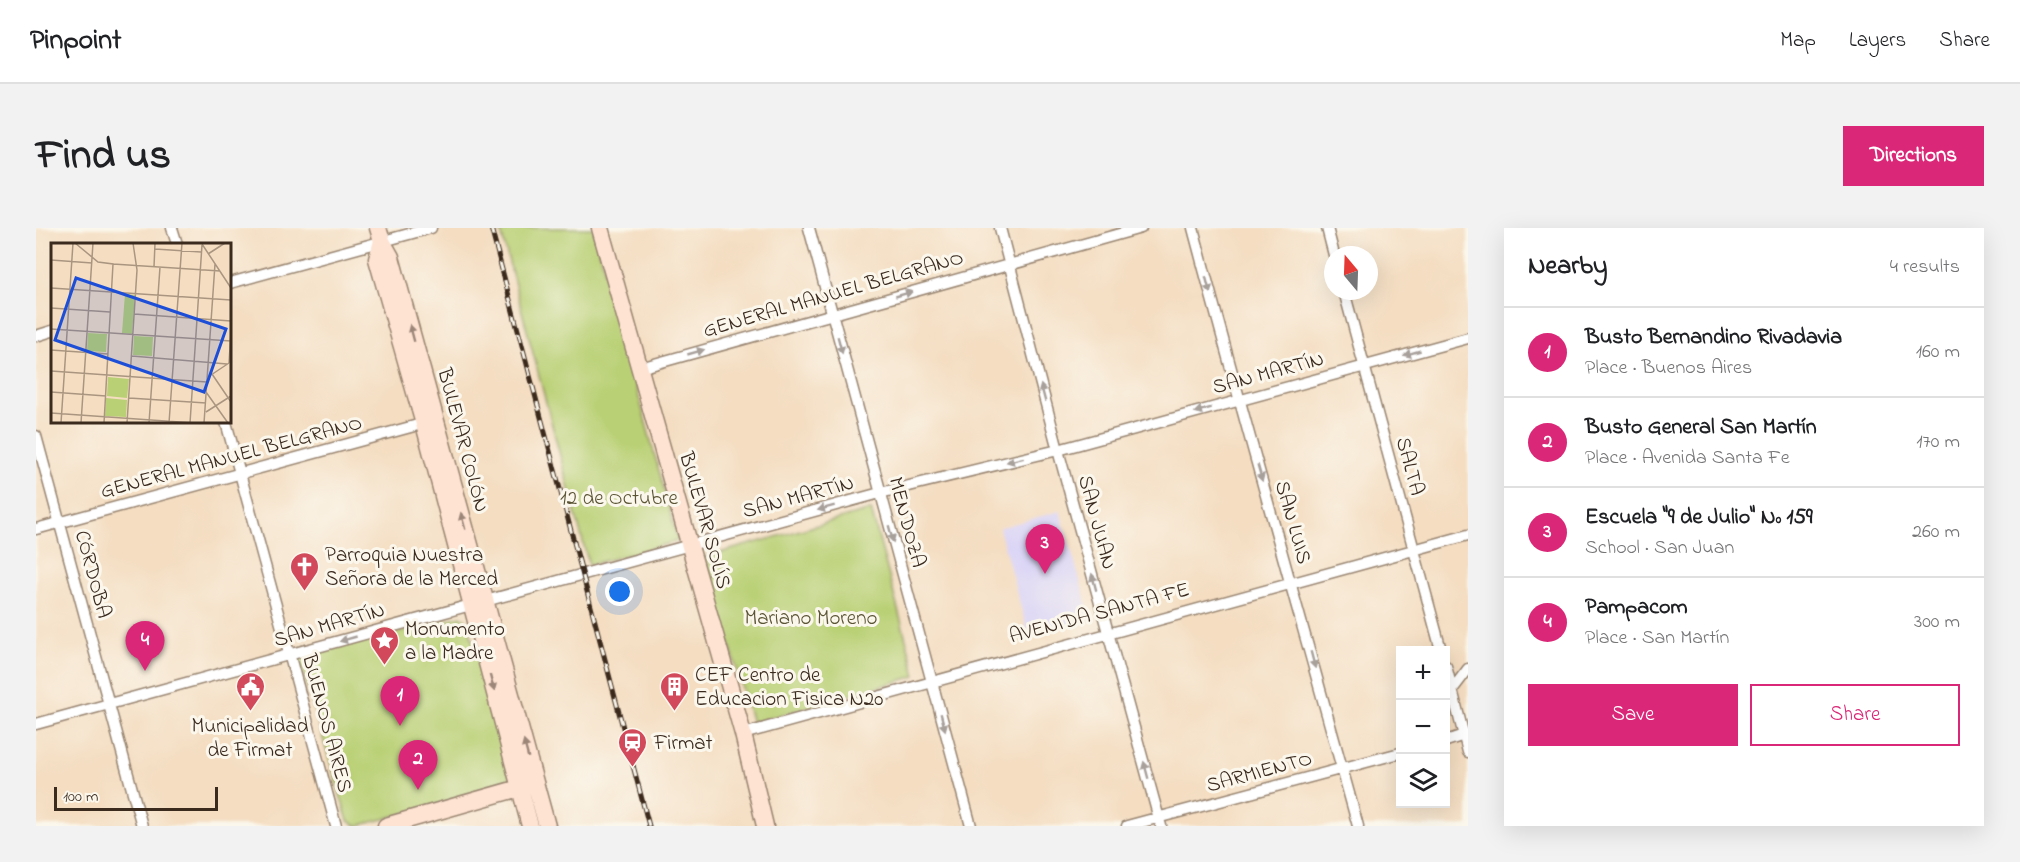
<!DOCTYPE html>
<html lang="en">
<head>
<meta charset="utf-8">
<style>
	body { margin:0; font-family:"Indie Flower",sans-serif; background:#f2f2f2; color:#202124 }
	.controls { position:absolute; right:18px; bottom:18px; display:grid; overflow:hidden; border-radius:0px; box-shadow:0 6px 24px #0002 }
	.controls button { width:54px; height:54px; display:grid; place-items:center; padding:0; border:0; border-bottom:2px solid #e0e0e0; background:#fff; color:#202124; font:30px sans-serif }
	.compass { position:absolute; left:1288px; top:18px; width:54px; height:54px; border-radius:50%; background:#fff; box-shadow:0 6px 24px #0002; rotate:341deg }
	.scale { position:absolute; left:18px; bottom:15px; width:164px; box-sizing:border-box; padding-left:6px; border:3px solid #3b2a1e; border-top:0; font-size:16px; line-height:21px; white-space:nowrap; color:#3b2a1e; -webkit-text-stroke:4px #fbf7ec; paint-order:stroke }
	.you { position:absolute; left:584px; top:364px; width:21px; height:21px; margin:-15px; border:4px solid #fff; border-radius:50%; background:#1a73e8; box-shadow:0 0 0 9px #1a73e833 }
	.badge { display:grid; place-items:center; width:39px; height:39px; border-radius:50%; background:#db2777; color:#fff; font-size:20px; font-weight:700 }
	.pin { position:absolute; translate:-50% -50px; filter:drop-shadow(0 2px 3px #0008) }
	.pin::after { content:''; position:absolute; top:32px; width:21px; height:18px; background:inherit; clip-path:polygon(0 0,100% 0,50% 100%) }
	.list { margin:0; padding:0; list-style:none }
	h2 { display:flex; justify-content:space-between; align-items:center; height:78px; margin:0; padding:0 24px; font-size:26px }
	h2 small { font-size:20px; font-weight:400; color:#757577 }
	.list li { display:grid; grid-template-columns:39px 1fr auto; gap:18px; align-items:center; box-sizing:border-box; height:90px; padding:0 24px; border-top:2px solid #e0e0e0 }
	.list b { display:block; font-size:22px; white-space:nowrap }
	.list p { margin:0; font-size:20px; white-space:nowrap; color:#757577 }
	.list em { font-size:20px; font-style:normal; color:#757577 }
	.actions { display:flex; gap:12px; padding:18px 24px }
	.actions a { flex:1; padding:14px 0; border:2px solid #db2777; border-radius:0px; text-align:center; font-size:21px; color:#db2777 }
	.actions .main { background:#db2777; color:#fff }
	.icon { flex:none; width:33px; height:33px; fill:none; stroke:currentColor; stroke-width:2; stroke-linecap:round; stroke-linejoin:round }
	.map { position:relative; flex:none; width:1432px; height:598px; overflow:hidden; border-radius:0px }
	header { display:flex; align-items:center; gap:36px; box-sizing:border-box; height:84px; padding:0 30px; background:#fff; border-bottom:2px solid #e0e0e0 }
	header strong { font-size:28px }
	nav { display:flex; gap:33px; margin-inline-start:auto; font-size:21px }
	.intro { display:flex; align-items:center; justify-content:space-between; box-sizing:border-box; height:144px; padding:0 36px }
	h1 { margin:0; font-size:42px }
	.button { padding:15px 27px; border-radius:0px; background:#db2777; color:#fff; font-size:21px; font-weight:700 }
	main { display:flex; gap:36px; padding:0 36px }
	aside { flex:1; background:#fff; border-radius:0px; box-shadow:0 6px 24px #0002 }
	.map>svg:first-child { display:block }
	.built { fill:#dcd6f6 }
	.green { fill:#b9d074; stroke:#7a7d49; stroke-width:1.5 }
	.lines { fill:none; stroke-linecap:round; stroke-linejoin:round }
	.street-casing { stroke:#988470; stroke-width:13 }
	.secondary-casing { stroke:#988470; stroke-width:19 }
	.street { stroke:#fff; stroke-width:10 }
	.secondary { stroke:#fee3d2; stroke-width:16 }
	.rail-casing { stroke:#3b2a1e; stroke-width:5 }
	.rail { stroke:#fbf7ec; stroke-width:3; stroke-dasharray:9; stroke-linecap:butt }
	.oneway { fill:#a79f9a }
	.oneway2 { fill:#9c8678 }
	.labels { text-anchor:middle; stroke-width:6; stroke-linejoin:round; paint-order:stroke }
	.street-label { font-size:21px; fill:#3b2a1e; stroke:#fbf7ec }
	.park-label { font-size:21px; fill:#5a5434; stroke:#fbf7ec }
	.poi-label { font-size:21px; fill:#3b2a1e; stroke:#fbf7ec; text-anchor:start }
	.inset-road { fill:none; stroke:#aa9580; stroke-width:1.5 }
	.view { fill:#1d4ed8; fill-opacity:0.15; stroke:#1d4ed8; stroke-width:3 }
	.inset-edge { fill:none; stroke:#3b2a1e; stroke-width:3 }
</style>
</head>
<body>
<header>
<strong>Pinpoint</strong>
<nav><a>Map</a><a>Layers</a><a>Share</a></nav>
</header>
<div class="intro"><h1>Find us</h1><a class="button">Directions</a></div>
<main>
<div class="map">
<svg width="1432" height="598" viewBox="0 0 1432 598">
	<rect width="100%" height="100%" fill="#fbf7ec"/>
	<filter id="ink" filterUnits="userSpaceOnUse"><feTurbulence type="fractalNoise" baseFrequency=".0167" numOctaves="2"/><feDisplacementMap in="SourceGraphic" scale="12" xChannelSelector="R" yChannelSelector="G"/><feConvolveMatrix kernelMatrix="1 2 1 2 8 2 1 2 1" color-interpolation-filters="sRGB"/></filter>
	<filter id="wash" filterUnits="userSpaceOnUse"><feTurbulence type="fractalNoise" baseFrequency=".008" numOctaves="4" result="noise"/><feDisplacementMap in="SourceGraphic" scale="24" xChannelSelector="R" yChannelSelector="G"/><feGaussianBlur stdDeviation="1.35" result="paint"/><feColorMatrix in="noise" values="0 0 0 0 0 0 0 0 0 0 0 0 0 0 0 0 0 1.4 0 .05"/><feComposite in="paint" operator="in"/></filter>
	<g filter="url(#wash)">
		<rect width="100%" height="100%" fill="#f4ddc1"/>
		<path class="built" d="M1024,283L1055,391L993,409L963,300Z"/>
		<path class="green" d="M464,0H557L642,313L553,337Z
			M835,282L880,448L716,495L669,329Z
			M425,388L431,392L474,548L470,559L321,598L312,593L264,435L266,429Z"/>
	</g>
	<g filter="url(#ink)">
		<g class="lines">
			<defs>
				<path id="street" d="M136,0L141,16
					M773,0L935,598
					M964,0L1022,222L1125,598
					M1157,0C1210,200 1267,399 1322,598
					M1291,0L1298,27
					M194,55L395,0
					M1308,63L1405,422
					M0,108L16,103
					M604,140L1105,0
					M190,194L300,598
					M0,208L106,598
					M0,301L393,194
					M1410,438L1432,524
					M1416,462L1432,441
					M0,496L844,265L1022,222L1432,110
					M707,506L1432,307
					M1410,513L1428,507
					M1091,598L1364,525"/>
				<path id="secondary" d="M342,0L346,13L355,29L511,598
					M564,0L707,506L729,598
					M346,13L341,31L388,196L494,598
					M350,598L494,557"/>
			</defs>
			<use href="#street" class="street-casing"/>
			<use href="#secondary" class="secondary-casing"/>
			<use href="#street" class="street"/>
			<use href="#secondary" class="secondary"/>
			<defs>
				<path id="rail" d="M455,0L613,598"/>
			</defs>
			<use href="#rail" class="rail-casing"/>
			<use href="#rail" class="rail"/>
		</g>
		<defs><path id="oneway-solid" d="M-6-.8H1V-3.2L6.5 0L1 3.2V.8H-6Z" transform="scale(1.5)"/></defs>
		<g class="oneway">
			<use href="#oneway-solid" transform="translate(1172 57) rotate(75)"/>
			<use href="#oneway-solid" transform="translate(868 66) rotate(-16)"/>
			<use href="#oneway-solid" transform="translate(804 117) rotate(75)"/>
			<use href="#oneway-solid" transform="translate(660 124) rotate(-16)"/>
			<use href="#oneway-solid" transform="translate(1376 125) rotate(164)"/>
			<use href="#oneway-solid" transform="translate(1007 165) rotate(-105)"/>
			<use href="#oneway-solid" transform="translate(1167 182) rotate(165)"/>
			<use href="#oneway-solid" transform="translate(979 232) rotate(166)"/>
			<use href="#oneway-solid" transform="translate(1224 245) rotate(74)"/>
			<use href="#oneway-solid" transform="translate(790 280) rotate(165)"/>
			<use href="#oneway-solid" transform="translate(855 306) rotate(75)"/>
			<use href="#oneway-solid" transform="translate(1058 354) rotate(-105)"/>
			<use href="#oneway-solid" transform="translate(312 411) rotate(164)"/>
			<use href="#oneway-solid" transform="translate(1277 432) rotate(75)"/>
			<use href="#oneway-solid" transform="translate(907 494) rotate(75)"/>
			<use href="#oneway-solid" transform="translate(1110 542) rotate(-105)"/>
		</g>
		<g class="oneway2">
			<use href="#oneway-solid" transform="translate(376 105) rotate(-105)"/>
			<use href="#oneway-solid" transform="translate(427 293) rotate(-105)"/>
			<use href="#oneway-solid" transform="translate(456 455) rotate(75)"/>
			<use href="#oneway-solid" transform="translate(490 521) rotate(-105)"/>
		</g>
	</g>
	<defs>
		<symbol id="church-pin" viewBox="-11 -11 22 30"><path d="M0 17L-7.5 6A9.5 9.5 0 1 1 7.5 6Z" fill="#d1495b" stroke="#fbf7ec"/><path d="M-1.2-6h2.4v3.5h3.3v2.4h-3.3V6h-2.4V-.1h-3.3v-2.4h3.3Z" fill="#fff"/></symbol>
		<symbol id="sight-pin" viewBox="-11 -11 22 30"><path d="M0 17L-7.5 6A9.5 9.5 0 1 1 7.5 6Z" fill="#d1495b" stroke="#fbf7ec"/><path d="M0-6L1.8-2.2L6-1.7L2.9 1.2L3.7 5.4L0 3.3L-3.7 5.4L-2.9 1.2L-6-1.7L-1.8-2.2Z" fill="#fff"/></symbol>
		<symbol id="civic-pin" viewBox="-11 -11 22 30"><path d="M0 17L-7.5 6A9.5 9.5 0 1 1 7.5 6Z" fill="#d1495b" stroke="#fbf7ec"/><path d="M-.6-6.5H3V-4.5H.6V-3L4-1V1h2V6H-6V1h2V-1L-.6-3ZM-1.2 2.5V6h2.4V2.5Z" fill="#fff"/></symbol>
		<symbol id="building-pin" viewBox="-11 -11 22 30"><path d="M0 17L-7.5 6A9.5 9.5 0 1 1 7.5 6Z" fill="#d1495b" stroke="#fbf7ec"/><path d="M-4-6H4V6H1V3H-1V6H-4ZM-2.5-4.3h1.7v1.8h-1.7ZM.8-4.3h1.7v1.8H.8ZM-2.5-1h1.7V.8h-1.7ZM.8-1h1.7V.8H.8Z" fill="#fff"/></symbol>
		<symbol id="station-pin" viewBox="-11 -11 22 30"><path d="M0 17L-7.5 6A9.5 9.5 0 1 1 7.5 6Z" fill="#d1495b" stroke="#fbf7ec"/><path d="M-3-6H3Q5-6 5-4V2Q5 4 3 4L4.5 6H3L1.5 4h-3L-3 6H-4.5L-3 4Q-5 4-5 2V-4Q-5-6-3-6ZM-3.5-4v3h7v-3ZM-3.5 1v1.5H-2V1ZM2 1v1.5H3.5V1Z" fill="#fff"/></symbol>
	</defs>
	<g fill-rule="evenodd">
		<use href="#church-pin" x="252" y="322" width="33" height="45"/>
		<use href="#sight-pin" x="332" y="396" width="33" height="45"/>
		<use href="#civic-pin" x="198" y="442" width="33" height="45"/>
		<use href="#building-pin" x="622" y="442" width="33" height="45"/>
		<use href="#station-pin" x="580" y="498" width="33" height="45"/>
	</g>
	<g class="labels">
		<g class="street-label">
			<text transform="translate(797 65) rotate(-16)" y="7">GENERAL MANUEL BELGRANO</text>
			<text transform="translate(1232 144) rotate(-15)" y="7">SAN MARTÍN</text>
			<text transform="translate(428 212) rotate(75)" y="7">BULEVAR COLÓN</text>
			<text transform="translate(195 228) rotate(-15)" y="7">GENERAL MANUEL BELGRANO</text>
			<text transform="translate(1375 238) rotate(75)" y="7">SALTA</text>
			<text transform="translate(762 268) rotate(-15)" y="7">SAN MARTÍN</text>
			<text transform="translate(670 292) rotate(74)" y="7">BULEVAR SOLÍS</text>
			<text transform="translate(872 294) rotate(75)" y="7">MENDOZA</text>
			<text transform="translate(1062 294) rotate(75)" y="7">SAN JUAN</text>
			<text transform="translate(1258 294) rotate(74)" y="7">SAN LUIS</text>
			<text transform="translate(58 346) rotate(75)" y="7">CÓRDOBA</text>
			<text transform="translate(1063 384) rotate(-15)" y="7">AVENIDA SANTA FE</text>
			<text transform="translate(293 396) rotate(-16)" y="7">SAN MARTÍN</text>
			<text transform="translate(292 495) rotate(75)" y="7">BUENOS AIRES</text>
			<text transform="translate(1223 543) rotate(-15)" y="7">SARMIENTO</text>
		</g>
		<g class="park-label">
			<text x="583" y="276">12 de Octubre</text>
			<text x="775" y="396">Mariano Moreno</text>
		</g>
		<g class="poi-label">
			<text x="289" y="333">Parroquia Nuestra<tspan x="289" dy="24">Señora de la Merced</tspan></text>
			<text x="369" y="407">Monumento<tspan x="369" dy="24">a la Madre</tspan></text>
			<text x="659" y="453">CEF Centro de<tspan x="659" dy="24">Educacion Fisica N20</tspan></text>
			<text x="214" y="504" text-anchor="middle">Municipalidad<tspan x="214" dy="24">de Firmat</tspan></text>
			<text x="618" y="521">Firmat</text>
		</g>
	</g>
	<g transform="translate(15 15)">
		<rect width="180" height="180" fill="#f4ddc1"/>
		<path d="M74,51L84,52L81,91L71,90ZM37,90L56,91L55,109L36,108ZM83,93L102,94L101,113L82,112ZM57,134L78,136L76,155L56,153ZM55,155L76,157L75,174L54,173Z" fill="#b9d074"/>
		<path class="inset-road" d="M24,0L47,19L62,21L53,180M151,1L180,45M104,6L150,9M157,11L174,0M0,17L41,20M62,21L169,28M103,24L104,0M0,45L180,57M0,65L59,69M83,71L180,78M0,86L180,98M0,107L57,111M81,113L176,121M178,120L180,88M0,128L156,139M161,131L180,159M160,132L178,120M0,149L55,153M155,149L177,180M78,155L155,160M155,169L180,153M0,170L143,180M10,180L22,0M30,180L42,0M76,180L86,27L82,0M98,180L109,24M118,180L131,0M139,180L151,2M153,180L164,21"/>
		<path class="view" d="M25,35L175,86L153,149L4,97Z"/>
		<rect width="180" height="180" class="inset-edge"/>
	</g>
</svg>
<div class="controls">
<button>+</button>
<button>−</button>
<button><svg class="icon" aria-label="layers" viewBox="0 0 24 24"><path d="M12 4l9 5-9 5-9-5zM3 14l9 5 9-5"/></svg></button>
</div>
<svg class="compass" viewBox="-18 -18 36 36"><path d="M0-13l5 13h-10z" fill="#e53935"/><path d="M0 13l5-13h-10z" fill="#757577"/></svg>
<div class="scale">100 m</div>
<div class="you"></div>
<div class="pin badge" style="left:364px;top:498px">1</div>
<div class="pin badge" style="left:382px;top:562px">2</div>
<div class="pin badge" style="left:1009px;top:346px">3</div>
<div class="pin badge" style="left:109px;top:443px">4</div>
</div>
<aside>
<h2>Nearby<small>4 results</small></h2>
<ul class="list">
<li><span class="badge">1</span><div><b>Busto Bernandino Rivadavia</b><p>Place · Buenos Aires</p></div><em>160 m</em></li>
<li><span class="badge">2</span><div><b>Busto General San Martín</b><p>Place · Avenida Santa Fe</p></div><em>170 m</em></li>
<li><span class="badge">3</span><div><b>Escuela &quot;9 de Julio&quot; Nº 159</b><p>School · San Juan</p></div><em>260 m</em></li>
<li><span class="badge">4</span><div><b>Pampacom</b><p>Place · San Martín</p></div><em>300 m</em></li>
</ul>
<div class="actions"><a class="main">Save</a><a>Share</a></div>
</aside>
</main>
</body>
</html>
